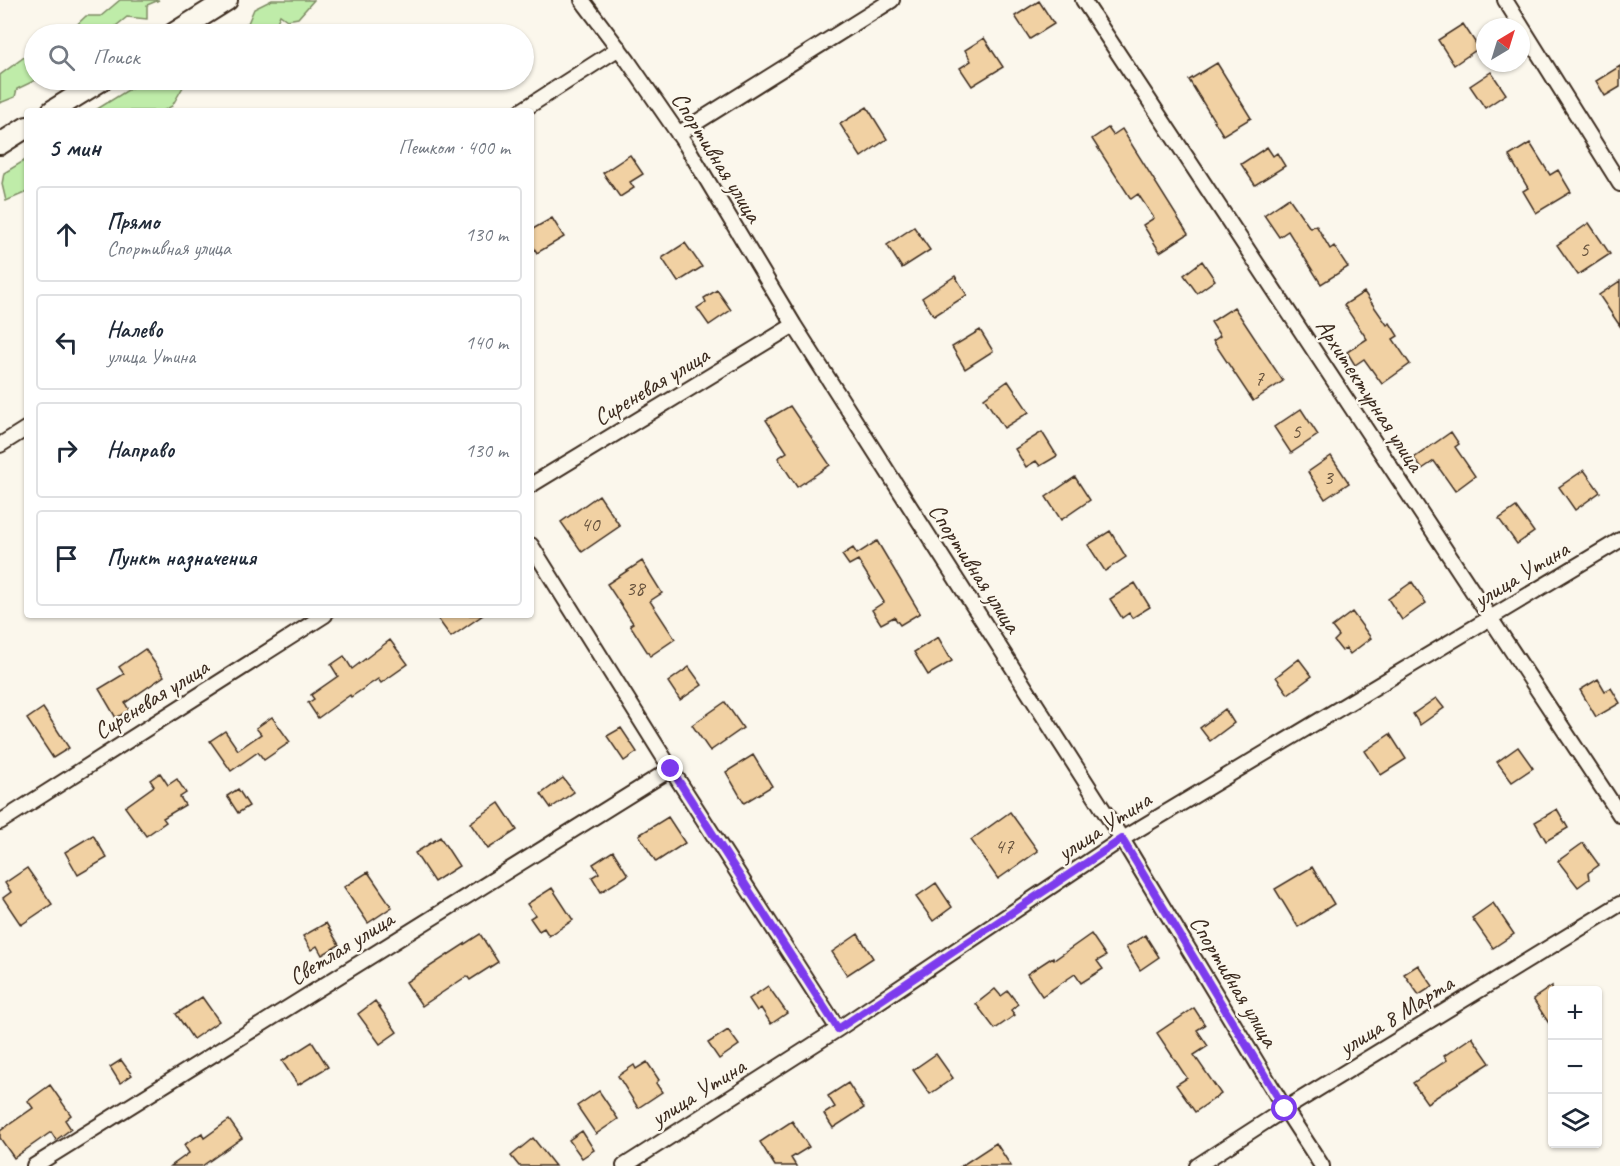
<!DOCTYPE html>
<html lang="ru">
<head>
<meta charset="utf-8">
<style>
	body { margin:0; font-family:Caveat,sans-serif; background:#f2f2f3; color:#1f2937 }
	.controls { position:absolute; right:18px; bottom:18px; display:grid; overflow:hidden; border-radius:6px; box-shadow:0 2px 4px #0004 }
	.controls button { width:54px; height:54px; display:grid; place-items:center; padding:0; border:0; border-bottom:2px solid #e0e1e3; background:#fff; color:#1f2937; font:30px sans-serif }
	.compass { position:absolute; left:1476px; top:18px; width:54px; height:54px; border-radius:50%; background:#fff; box-shadow:0 2px 4px #0004; rotate:38deg }
	.stop { position:absolute; width:18px; height:18px; margin:-14px; border:4px solid #7c3aed; border-radius:50%; background:#fff }
	.stop.end { background:#7c3aed; border-color:#fff; box-shadow:0 2px 6px #0008 }
	.list { margin:0; padding:0; list-style:none }
	h2 { display:flex; justify-content:space-between; align-items:center; height:78px; margin:0; padding:0 24px; font-size:26px }
	h2 small { font-size:20px; font-weight:400; color:#747a83 }
	.list li { display:grid; grid-template-columns:39px 1fr auto; gap:18px; align-items:center; box-sizing:border-box; height:96px; margin:0 12px 12px; padding:0 12px; border:2px solid #e0e1e3; border-radius:6px }
	.list b { display:block; font-size:22px; white-space:nowrap }
	.list p { margin:0; font-size:20px; white-space:nowrap; color:#747a83 }
	.list em { font-size:20px; font-style:normal; color:#747a83 }
	.icon { flex:none; width:33px; height:33px; fill:none; stroke:currentColor; stroke-width:2; stroke-linecap:round; stroke-linejoin:round }
	.map { position:relative; flex:none; width:1620px; height:1166px; overflow:hidden }
	.search { position:absolute; background:#fff; box-shadow:0 2px 4px #0004; left:24px; top:24px; width:510px; height:66px; display:flex; align-items:center; gap:15px; box-sizing:border-box; padding:0 21px; border-radius:33px; color:#747a83; font-size:22px }
	.panel { position:absolute; background:#fff; box-shadow:0 2px 4px #0004; left:24px; top:108px; width:510px; height:510px; border-radius:6px }
	.map>svg:first-child { display:block }
	.green { fill:#bfeca9; stroke:#7d8b64; stroke-width:1.5 }
	.building { fill:#f1d1a3; stroke:#3b2a1e; stroke-width:1.5 }
	.lines { fill:none; stroke-linecap:round; stroke-linejoin:round }
	.minor-casing { stroke:#3b2a1e; stroke-width:18 }
	.secondary-casing { stroke:#3b2a1e; stroke-width:24 }
	.minor { stroke:#fbf7ec; stroke-width:14 }
	.secondary { stroke:#fbf7ec; stroke-width:20 }
	.route { stroke:#7c3aed; stroke-width:8 }
	.labels { text-anchor:middle; stroke-width:5; stroke-linejoin:round; paint-order:stroke }
	.number-label { font-size:21px; fill:#68543f }
	.street-label { font-size:24px; fill:#3b2a1e; stroke:#fbf7ec }
</style>
</head>
<body>
<div class="map">
<svg width="1620" height="1166" viewBox="0 0 1620 1166">
	<rect width="100%" height="100%" fill="#fbf7ec"/>
	<filter id="ink" filterUnits="userSpaceOnUse"><feTurbulence type="fractalNoise" baseFrequency=".0167" numOctaves="2"/><feDisplacementMap in="SourceGraphic" scale="12" xChannelSelector="R" yChannelSelector="G"/><feConvolveMatrix kernelMatrix="1 2 1 2 8 2 1 2 1" color-interpolation-filters="sRGB"/></filter>
	<g filter="url(#ink)">
		<path class="green" d="M120,0H159L147,5V19L127,17L106,34H67L86,16H101Z
			M272,0H314L298,18L287,20L280,15L274,29L266,34H228L236,26L248,23L254,9Z
			M34,50L36,80L17,89L15,97L0,103V75Z
			M144,80L162,81L164,80H187L172,106L163,111H94Z
			M27,159V192L6,201L2,184L4,173Z"/>
		<path class="building" d="M1039,1L1054,24L1030,39L1015,16Z
			M1463,24L1479,48L1454,65L1438,40Z
			M984,38L1003,67L972,86L960,68L971,61L965,50Z
			M1217,63L1251,118L1223,135L1189,80Z
			M1620,66V87L1605,96L1596,81Z
			M1491,72L1506,94L1485,108L1470,86Z
			M867,107L887,139L861,157L840,124Z
			M1108,128L1113,135L1122,129L1188,234L1160,252L1143,225L1154,218L1138,194L1131,199L1092,139Z
			M1530,143L1550,175L1558,170L1571,192L1536,213L1523,191L1528,188L1509,156Z
			M1267,147L1273,156L1277,153L1285,166L1255,185L1241,164Z
			M630,155L643,174L630,182L634,188L620,197L603,173Z
			M1289,198L1310,228L1316,225L1330,249L1334,246L1348,267L1321,284L1288,231L1279,237L1264,215Z
			M552,218L564,237L537,253L531,243V230Z
			M1589,223L1610,254L1578,275L1557,245Z
			M914,227L930,250L902,268L887,245Z
			M685,243L702,267L678,282L662,258Z
			M1202,261L1215,280L1197,293L1184,275Z
			M955,276L967,295L934,316L922,298Z
			M1620,281V326L1599,295Z
			M717,290L731,310L709,325L697,308L706,302L704,298Z
			M1364,292L1387,325L1390,323L1398,336L1393,339L1410,364L1382,384L1364,359L1355,365L1347,352L1367,339L1344,305Z
			M1234,307L1283,381L1253,401L1213,341L1220,336L1211,322Z
			M980,330L993,351L965,369L952,347Z
			M1008,381L1029,412L1004,428L984,398Z
			M790,406L830,465L797,487L778,458L787,452L766,420Z
			M1301,409L1318,435L1291,453L1274,427Z
			M1042,432L1057,456L1040,466L1036,461L1026,467L1015,449Z
			M1451,432L1459,444L1455,447L1475,476L1455,491L1434,461L1422,469L1414,458Z
			M1331,456L1349,483L1325,499L1308,472Z
			M1584,470L1600,492L1575,510L1559,487Z
			M1075,477L1090,500L1061,520L1046,497Z
			M599,495L620,526L582,552L561,522Z
			M1516,507L1534,532L1517,544L1499,519Z
			M1110,531L1126,557L1105,571L1088,545Z
			M877,541L920,613L900,625L894,617L881,624L872,610L884,602L858,560L849,565L842,555L853,548L857,554Z
			M642,561L662,593L650,601L675,639L650,656L630,625L633,623L607,584Z
			M1412,582L1426,603L1402,620L1388,599Z
			M1135,583L1150,607L1132,618L1129,613L1122,618L1110,599Z
			M1352,612L1371,638L1350,654L1346,648L1342,651L1334,641L1339,636L1332,627Z
			M435,615H483L451,637Z
			M938,637L952,661L928,675L914,652Z
			M390,640L408,664L381,683L378,679L351,697L350,695L318,718L308,703L314,699L311,695L338,676L331,665L344,656L352,669Z
			M145,649L164,676L125,703L129,710L116,718L99,689L124,674L119,667Z
			M1299,659L1312,676L1288,694L1276,677Z
			M689,667L702,685L680,700L668,682Z
			M1598,679L1605,691L1611,688L1620,703L1596,717L1580,690Z
			M1436,698L1444,708L1420,725L1413,714Z
			M725,702L743,728L710,751L692,725Z
			M43,708L69,748L53,758L27,719Z
			M1225,709L1234,723L1210,741L1200,728Z
			M272,717L290,742L264,760L258,752L231,771L210,741L225,731L238,750L261,734L256,728Z
			M621,728L637,752L624,761L607,736Z
			M1390,734L1406,759L1381,775L1365,751Z
			M1518,747L1533,768L1512,782L1497,762Z
			M753,755L772,786L744,803L726,772Z
			M160,773L168,785L177,779L186,793L180,797L185,805L163,818L166,822L146,836L125,807L154,786L150,780Z
			M563,778L574,792L551,808L541,794Z
			M238,789L249,806L238,813L227,796Z
			M499,803L517,830L488,849L470,823Z
			M1557,809L1568,828L1546,841L1535,822Z
			M1010,812L1038,851L998,879L971,840Z
			M668,817L685,843L656,862L639,835Z
			M93,835L107,858L78,875L65,852Z
			M440,837L459,866L434,882L415,853Z
			M1583,843L1599,865L1588,873L1589,879L1578,887L1558,861Z
			M613,851L628,875L601,892L592,877L599,873L593,864Z
			M1312,867L1334,904L1298,927L1275,889Z
			M27,868L52,904L21,925L3,898L11,892L5,883Z
			M368,872L392,907L368,923L344,887Z
			M936,883L952,907L933,921L916,897Z
			M552,888L573,920L549,936L544,928L539,931L530,918L535,915L527,904Z
			M1493,903L1514,934L1493,948L1472,918Z
			M326,923L339,945L322,955L317,946L311,950L303,936Z
			M480,934L498,962L470,980L467,976L422,1006L406,982Z
			M858,934L873,958L847,975L832,952Z
			M1091,934L1106,956L1097,961L1103,969L1081,983L1075,974L1042,996L1027,974L1053,957L1054,960Z
			M1145,935L1159,957L1140,970L1126,947Z
			M1418,965L1433,986L1419,995L1404,974Z
			M768,986L787,1013L771,1024L761,1008L757,1011L749,999Z
			M1552,986V1028L1533,999Z
			M995,989L1001,996L1008,991L1018,1004L1011,1010L1015,1015L995,1029L976,1004Z
			M202,997L219,1021L193,1039L176,1014Z
			M375,1001L397,1032L380,1044L358,1014Z
			M1194,1008L1205,1025L1197,1030L1208,1046L1194,1055L1221,1094L1195,1112L1176,1085L1187,1078L1157,1033Z
			M728,1030L739,1045L719,1059L708,1043Z
			M1472,1037L1490,1063L1427,1103L1413,1083L1447,1060L1444,1056Z
			M312,1042L328,1067L298,1085L282,1061Z
			M936,1054L953,1078L930,1094L913,1070Z
			M121,1060L132,1075L120,1083L110,1067Z
			M647,1062L659,1080L656,1083L662,1092L638,1108L618,1076L634,1065L636,1069Z
			M848,1083L864,1108L833,1128L824,1114L835,1107L828,1096Z
			M50,1085L71,1115L65,1120L71,1129L56,1140L51,1132L14,1158L0,1138V1131L33,1108L28,1101Z
			M599,1091L618,1119L596,1134L577,1106Z
			M229,1120L242,1138L202,1166H171L189,1153L184,1145L202,1133L204,1138Z
			M792,1121L809,1147L791,1158L796,1166H775L760,1142Z
			M582,1131L594,1150L582,1158L569,1140Z
			M533,1138L555,1166H519L511,1156Z
			M996,1143L1011,1166H961Z"/>
		<g class="lines">
			<defs>
				<path id="minor" d="M582,0L628,61L686,145L794,325L1122,839L1285,1109L1322,1166
					M1083,0L1620,815
					M1505,0L1620,184
					M521,111L619,48
					M678,134L892,0
					M0,445L27,428
					M531,485L794,325
					M531,545L671,769L838,1029
					M0,822L325,615
					M34,1166L671,769
					M624,1166L838,1029L1122,839L1620,540
					M1197,1166L1285,1109L1620,904"/>
				<path id="secondary" d="M173,34L227,0
					M52,111L102,80
					M0,144L27,127"/>
			</defs>
			<use href="#minor" class="minor-casing"/>
			<use href="#secondary" class="secondary-casing"/>
			<use href="#minor" class="minor"/>
			<use href="#secondary" class="secondary"/>
		</g>
	</g>
	<g class="lines" filter="url(#ink)">
		<path class="route" d="M671,769L838,1029L1122,839L1285,1109"/>
	</g>
	<g class="labels">
		<g class="number-label">
			<text x="1584" y="256">5</text>
			<text x="1259" y="385">7</text>
			<text x="1296" y="438">5</text>
			<text x="1328" y="484">3</text>
			<text x="590" y="531">40</text>
			<text x="635" y="595">38</text>
			<text x="1004" y="853">47</text>
		</g>
		<g class="street-label">
			<text transform="translate(717 157) rotate(58)" y="8">Спортивная улица</text>
			<text transform="translate(651 386) rotate(-31)" y="8">Сиреневая улица</text>
			<text transform="translate(1370 395) rotate(57)" y="8">Архитектурная улица</text>
			<text transform="translate(975 568) rotate(57)" y="8">Спортивная улица</text>
			<text transform="translate(1521 574) rotate(-31)" y="8">улица Утина</text>
			<text transform="translate(151 699) rotate(-32)" y="8">Сиреневая улица</text>
			<text transform="translate(1104 826) rotate(-33)" y="8">улица Утина</text>
			<text transform="translate(341 948) rotate(-32)" y="8">Светлая улица</text>
			<text transform="translate(1234 981) rotate(59)" y="8">Спортивная улица</text>
			<text transform="translate(1396 1015) rotate(-32)" y="8">улица 8 Марта</text>
			<text transform="translate(698 1092) rotate(-32)" y="8">улица Утина</text>
		</g>
	</g>
</svg>
<div class="controls">
<button>+</button>
<button>−</button>
<button><svg class="icon" aria-label="layers" viewBox="0 0 24 24"><path d="M12 4l9 5-9 5-9-5zM3 14l9 5 9-5"/></svg></button>
</div>
<svg class="compass" viewBox="-18 -18 36 36"><path d="M0-13l5 13h-10z" fill="#e53935"/><path d="M0 13l5-13h-10z" fill="#747a83"/></svg>
<div class="stop" style="left:1285px;top:1109px"></div>
<div class="stop end" style="left:671px;top:769px"></div>
<div class="search"><svg class="icon" aria-label="search" viewBox="0 0 24 24"><circle cx="10" cy="10" r="6"/><path d="M15 15l6 6"/></svg>Поиск</div>
<section class="panel">
<h2>5 мин<small>Пешком · 400 m</small></h2>
<ul class="list">
<li><svg class="icon" aria-label="ahead" viewBox="0 0 24 24"><path d="M12 20V5M6 11l6-6 6 6"/></svg><div><b>Прямо</b><p>Спортивная улица</p></div><em>130 m</em></li>
<li><svg class="icon" aria-label="left" viewBox="0 0 24 24"><path d="M17 20v-9H6M10 6l-5 5 5 5"/></svg><div><b>Налево</b><p>улица Утина</p></div><em>140 m</em></li>
<li><svg class="icon" aria-label="right" viewBox="0 0 24 24"><path d="M7 20v-9h11M14 6l5 5-5 5"/></svg><div><b>Направо</b></div><em>130 m</em></li>
<li><svg class="icon" aria-label="arrive" viewBox="0 0 24 24"><path d="M6 21V4h12l-3 4 3 4H6"/></svg><div><b>Пункт назначения</b></div></li>
</ul>
</section>
</div>
</body>
</html>
